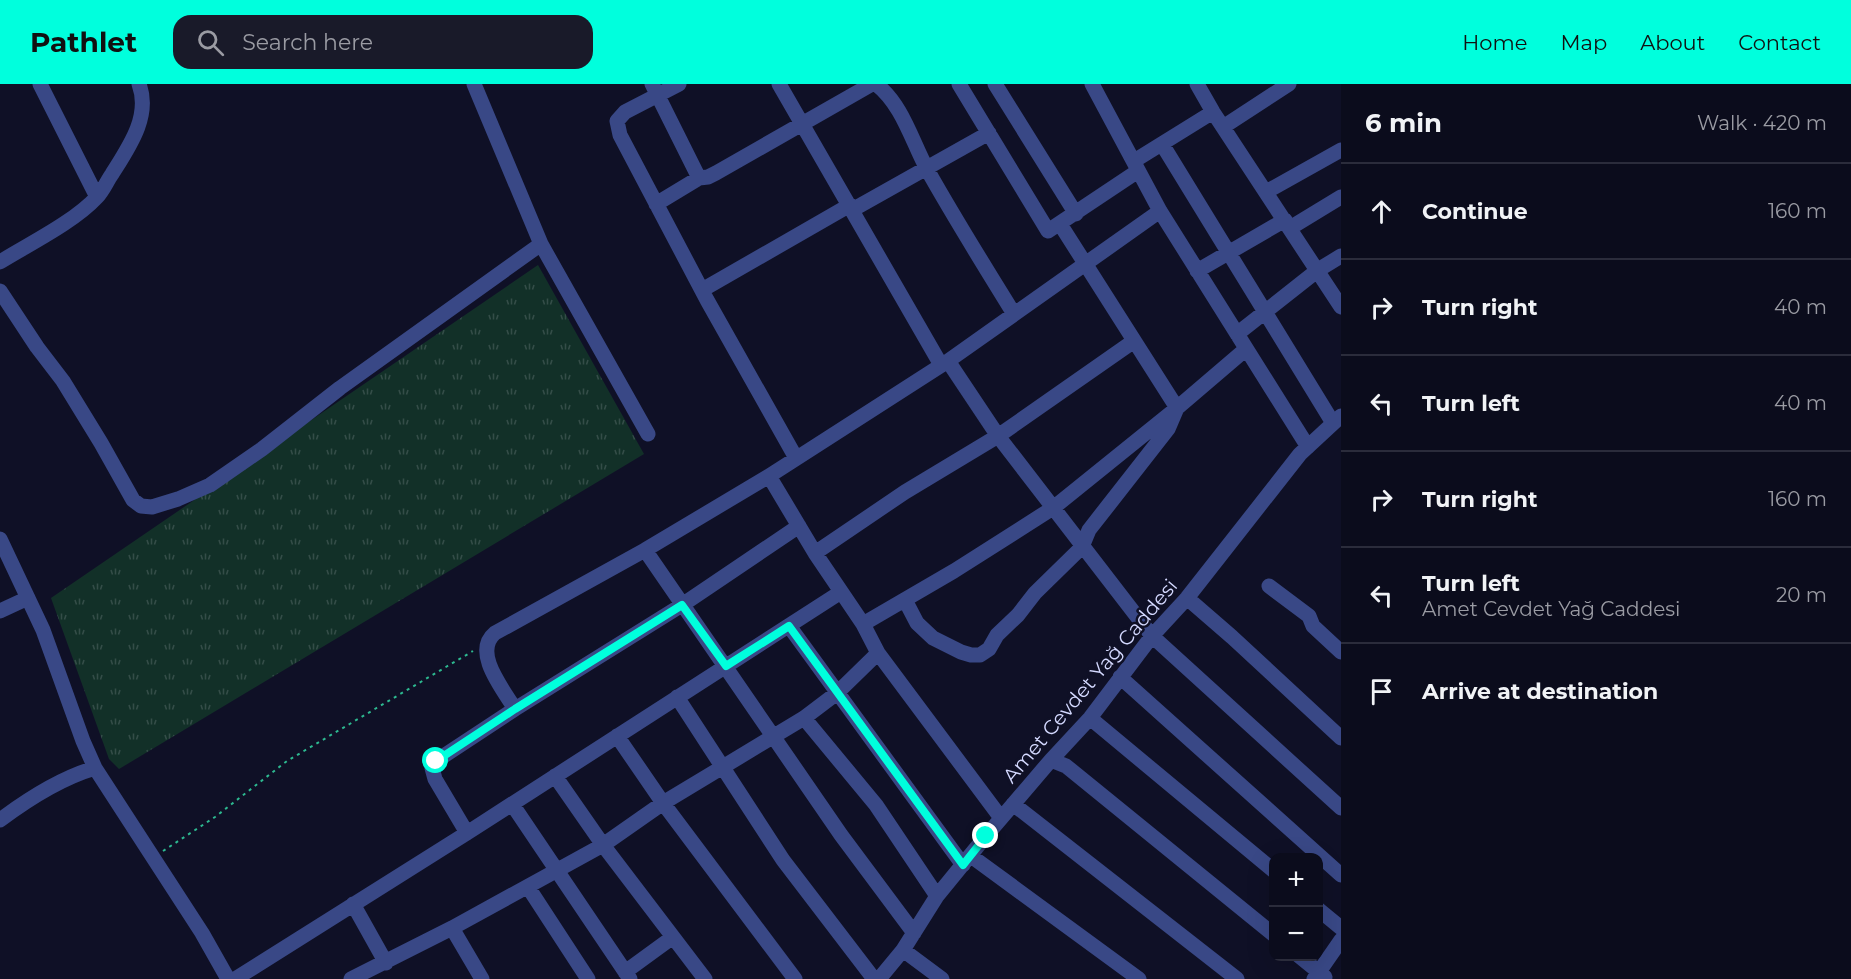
<!DOCTYPE html>
<html lang="en">
<head>
<meta charset="utf-8">
<style>
	body { margin:0; font-family:Montserrat,sans-serif; background:#191a29; color:#f1f3f6 }
	.controls { position:absolute; right:18px; bottom:18px; display:grid; overflow:hidden; border-radius:12px; box-shadow:0 6px 24px #0002 }
	.controls button { width:54px; height:54px; display:grid; place-items:center; padding:0; border:0; border-bottom:2px solid #2b2c3b; background:#0b0c1c; color:#f1f3f6; font:30px sans-serif }
	.stop { position:absolute; width:18px; height:18px; margin:-14px; border:4px solid #0fd; border-radius:50%; background:#fff }
	.stop.end { background:#0fd; border-color:#fff; box-shadow:0 2px 6px #0008 }
	.list { margin:0; padding:0; list-style:none }
	h2 { display:flex; justify-content:space-between; align-items:center; height:78px; margin:0; padding:0 24px; font-size:26px }
	h2 small { font-size:20px; font-weight:400; color:#9a9ba3 }
	.list li { display:grid; grid-template-columns:39px 1fr auto; gap:18px; align-items:center; box-sizing:border-box; height:96px; padding:0 24px; border-top:2px solid #2b2c3b }
	.list b { display:block; font-size:22px; white-space:nowrap }
	.list p { margin:0; font-size:20px; white-space:nowrap; color:#9a9ba3 }
	.list em { font-size:20px; font-style:normal; color:#9a9ba3 }
	.icon { flex:none; width:33px; height:33px; fill:none; stroke:currentColor; stroke-width:2; stroke-linecap:round; stroke-linejoin:round }
	.map { position:relative; flex:none; width:1341px; height:895px; overflow:hidden }
	header { display:flex; align-items:center; gap:36px; box-sizing:border-box; height:84px; padding:0 30px; background:#0fd; color:#111 }
	header strong { font-size:28px }
	nav { display:flex; gap:33px; margin-inline-start:auto; font-size:21px }
	.search { width:420px; height:54px; background:#191a29; display:flex; align-items:center; gap:15px; box-sizing:border-box; padding:0 21px; border-radius:18px; color:#9a9ba3; font-size:22px }
	main { display:flex }
	aside { flex:1; background:#0b0c1c }
	.map>svg:first-child { display:block }
	.grass { fill:url(#grass-tufts) }
	.lines { fill:none; stroke-linecap:round; stroke-linejoin:round }
	.path { stroke:#2db990; stroke-width:2; stroke-dasharray:3 4.5; stroke-linecap:butt }
	.minor { stroke:#394886; stroke-width:15 }
	.route { stroke:#0fd; stroke-width:8 }
	.labels { text-anchor:middle; stroke-width:5; stroke-linejoin:round; paint-order:stroke }
	.street-label { font-size:20px; fill:#d4d9ff; stroke:#0f1026 }
</style>
</head>
<body>
<header>
<strong>Pathlet</strong>
<div class="search"><svg class="icon" aria-label="search" viewBox="0 0 24 24"><circle cx="10" cy="10" r="6"/><path d="M15 15l6 6"/></svg>Search here</div>
<nav><a>Home</a><a>Map</a><a>About</a><a>Contact</a></nav>
</header>
<main>
<div class="map">
<svg width="1341" height="895" viewBox="0 0 1341 895">
	<defs>
		<pattern id="grass-tufts" width="24" height="20" patternUnits="userSpaceOnUse" patternTransform="scale(1.5)"><rect width="24" height="20" fill="#123028"/><path d="M3 7l-1-3M5 7V3M7 7l1-3M15 17l-1-3M17 17v-4M19 17l1-3" fill="none" stroke="#344d48"/></pattern>
	</defs>
	<rect width="100%" height="100%" fill="#0f1026"/>
	<path class="grass" d="M538,181L644,370L119,685L109,675L51,514Z"/>
	<g class="lines">
		<path class="path" d="M163,767L215,733L287,677L473,567"/>
		<path class="minor" d="M40,0L97,113
			M474,0L541,160L648,350
			M652,0L699,94
			M679,0L625,28L617,37L620,51L707,216L796,374
			M779,0L941,281
			M876,0C903,21 912,58 928,87C955,135 985,183 1014,230
			M959,0L1048,147L1138,87
			M995,0L1076,130
			M1092,0L1160,127L1308,363
			M1197,0L1213,28L1341,223
			M1223,43L1289,0
			M1162,60L1333,339
			M1134,77L1213,28
			M1266,108L1341,66
			M656,120L699,94L708,93L716,89L872,0
			M852,126L989,49
			M1290,144L1341,113
			M0,178C29,160 74,138 97,113C103,107 107,97 112,90C129,63 151,32 139,0
			M1197,187L1285,136
			M702,206L850,121
			M0,207L37,263L63,297L101,359L133,416L141,422L152,423L178,415L210,401L262,365L340,304L541,160
			M1237,250L1318,186L1341,172
			M948,277L1160,127
			M0,455L43,546L83,657L95,684C61,694 28,715 0,736
			M645,466L841,751L914,849
			M815,469L905,408L998,352L1134,257
			M1269,502L1309,532L1313,542L1341,568
			M1187,514L1232,553L1341,654
			M905,516L917,539L933,554L961,568L971,571H980L989,565L997,551L1018,531L1035,509L1082,463L1089,446L1168,345L1177,324L1060,140
			M0,527L28,514
			M863,540L954,487L1053,424L1177,324L1246,265
			M789,542L963,781
			M878,569L1001,734
			M1120,593L1341,791
			M677,613L783,776L874,895
			M515,625C503,605 472,568 495,549L645,466L769,392L948,277L998,352L1152,552L1341,724
			M804,634L876,721L937,812
			M1090,634L1274,787
			M617,652L663,719L795,895
			M1051,676L1066,682L1274,851
			M95,684L202,849L228,895
			M555,692L603,761L705,895
			M512,720L630,895
			M1013,720L1237,895
			M467,749L435,695L432,684L436,677L515,625L682,521L799,442
			M971,772L1139,895
			M528,803L588,895
			M353,820L386,879
			M1318,825L1341,844
			M452,844L482,895
			M903,866L942,895
			M1299,872L1325,893
			M625,888L673,853
			M235,895L467,749L841,508
			M351,895L452,844L603,761L663,719L804,634L837,609L878,569L863,540L815,469L769,392
			M879,895L903,866L937,812L986,752L1051,676L1090,634L1152,552L1187,514L1300,370L1341,332
			M1314,895L1341,856"/>
	</g>
	<g class="lines">
		<path class="route" d="M436,677L515,625L682,521L726,582L789,542L963,781L986,752"/>
	</g>
	<g class="labels">
		<g class="street-label">
			<text transform="translate(1090 597) rotate(-50)" y="7">Amet Cevdet Yağ Caddesi</text>
		</g>
	</g>
</svg>
<div class="controls">
<button>+</button>
<button>−</button>
</div>
<div class="stop" style="left:436px;top:677px"></div>
<div class="stop end" style="left:986px;top:752px"></div>
</div>
<aside>
<h2>6 min<small>Walk · 420 m</small></h2>
<ul class="list">
<li><svg class="icon" aria-label="ahead" viewBox="0 0 24 24"><path d="M12 20V5M6 11l6-6 6 6"/></svg><div><b>Continue</b></div><em>160 m</em></li>
<li><svg class="icon" aria-label="right" viewBox="0 0 24 24"><path d="M7 20v-9h11M14 6l5 5-5 5"/></svg><div><b>Turn right</b></div><em>40 m</em></li>
<li><svg class="icon" aria-label="left" viewBox="0 0 24 24"><path d="M17 20v-9H6M10 6l-5 5 5 5"/></svg><div><b>Turn left</b></div><em>40 m</em></li>
<li><svg class="icon" aria-label="right" viewBox="0 0 24 24"><path d="M7 20v-9h11M14 6l5 5-5 5"/></svg><div><b>Turn right</b></div><em>160 m</em></li>
<li><svg class="icon" aria-label="left" viewBox="0 0 24 24"><path d="M17 20v-9H6M10 6l-5 5 5 5"/></svg><div><b>Turn left</b><p>Amet Cevdet Yağ Caddesi</p></div><em>20 m</em></li>
<li><svg class="icon" aria-label="arrive" viewBox="0 0 24 24"><path d="M6 21V4h12l-3 4 3 4H6"/></svg><div><b>Arrive at destination</b></div></li>
</ul>
</aside>
</main>
</body>
</html>
